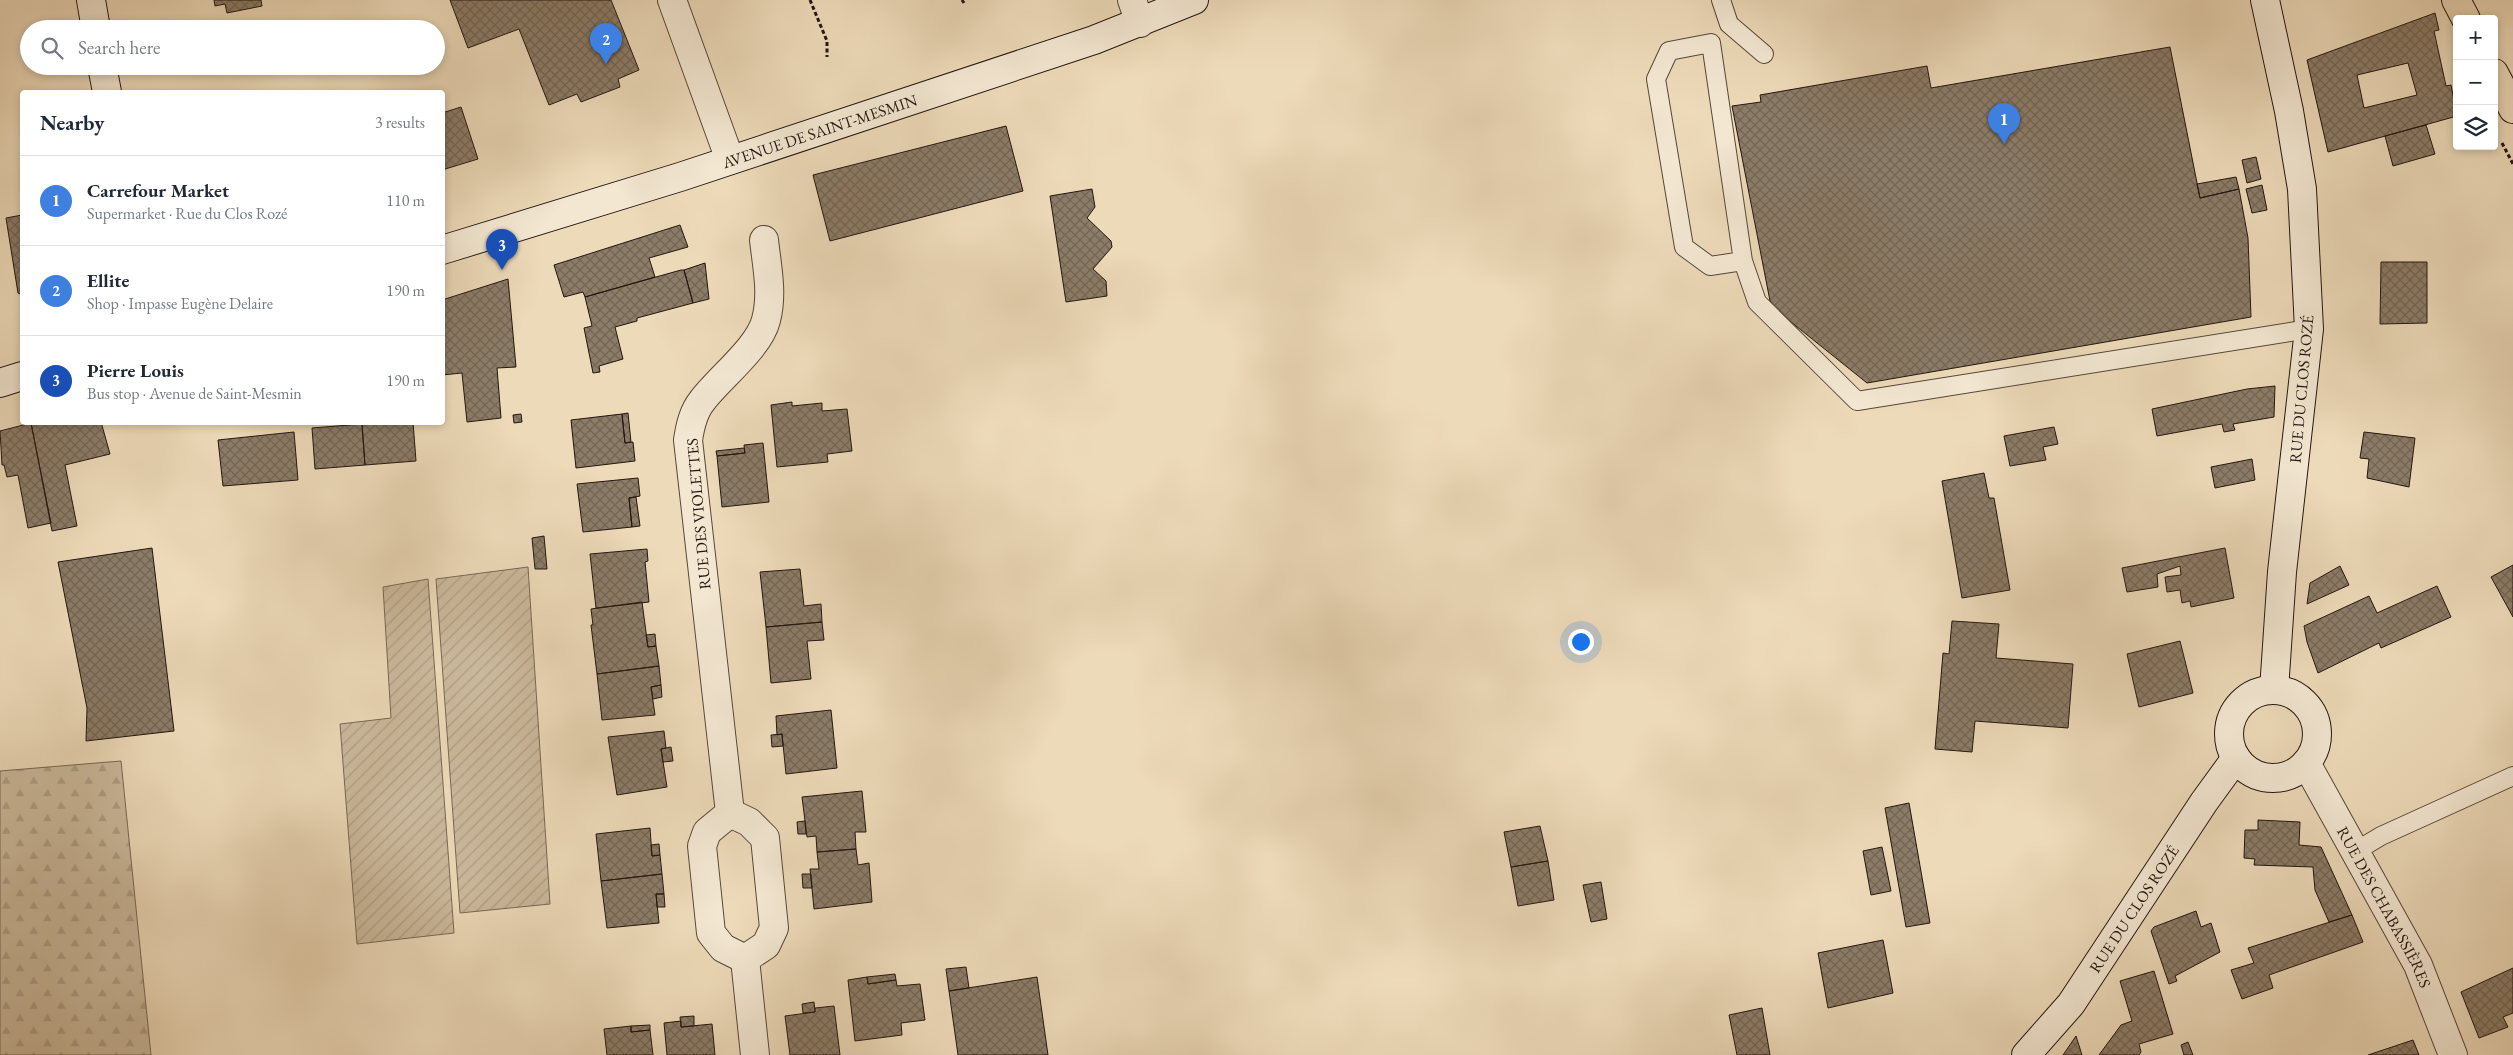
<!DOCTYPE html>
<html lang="en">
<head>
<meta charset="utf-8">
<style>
	body { margin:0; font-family:"EB Garamond",serif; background:#f2f2f3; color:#1f2937 }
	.controls { position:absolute; right:15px; top:15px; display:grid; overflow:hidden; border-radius:5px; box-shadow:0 2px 8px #0003 }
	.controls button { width:45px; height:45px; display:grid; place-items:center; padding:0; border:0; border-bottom:1px solid #e0e1e3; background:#fff; color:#1f2937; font:25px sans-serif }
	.you { position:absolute; left:1580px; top:641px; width:18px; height:18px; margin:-12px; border:4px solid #fff; border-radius:50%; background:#1a73e8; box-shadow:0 0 0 8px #1a73e833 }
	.badge { display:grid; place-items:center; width:32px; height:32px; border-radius:50%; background:#8f2418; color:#fff; font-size:16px; font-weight:700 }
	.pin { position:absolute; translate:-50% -41px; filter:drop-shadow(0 1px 2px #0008) }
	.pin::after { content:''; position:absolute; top:26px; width:18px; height:15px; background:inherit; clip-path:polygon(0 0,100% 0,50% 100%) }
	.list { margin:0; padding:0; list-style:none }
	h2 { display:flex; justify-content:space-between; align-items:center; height:65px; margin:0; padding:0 20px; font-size:21px }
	h2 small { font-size:16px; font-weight:400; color:#747a83 }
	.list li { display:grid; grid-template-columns:32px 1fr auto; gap:15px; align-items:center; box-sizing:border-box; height:90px; padding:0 20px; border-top:1px solid #e0e1e3 }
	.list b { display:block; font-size:19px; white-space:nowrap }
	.list p { margin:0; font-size:16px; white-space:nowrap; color:#747a83 }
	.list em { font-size:16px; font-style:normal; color:#747a83 }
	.icon { flex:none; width:28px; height:28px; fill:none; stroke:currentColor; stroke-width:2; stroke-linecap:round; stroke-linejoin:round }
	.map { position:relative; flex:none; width:2513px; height:1055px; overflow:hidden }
	.search { position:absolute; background:#fff; box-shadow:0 2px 8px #0003; left:20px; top:20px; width:425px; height:55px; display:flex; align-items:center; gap:12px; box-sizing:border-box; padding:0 18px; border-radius:28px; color:#747a83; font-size:19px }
	.panel { position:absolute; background:#fff; box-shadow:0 2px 8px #0003; left:20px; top:90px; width:425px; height:335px; border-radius:5px }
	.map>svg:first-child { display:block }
	.forest { fill:url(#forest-firs); stroke:#776856 }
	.garden { fill:url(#garden-furrows); stroke:#776856 }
	.building { fill:url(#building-cross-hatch); stroke:#231610; fill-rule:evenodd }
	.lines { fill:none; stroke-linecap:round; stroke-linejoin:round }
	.lane-casing { stroke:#56473a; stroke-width:20 }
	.street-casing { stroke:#56473a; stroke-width:30 }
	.secondary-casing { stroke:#231610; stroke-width:30 }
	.primary-casing { stroke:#231610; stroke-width:30 }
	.path { stroke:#231610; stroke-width:3; stroke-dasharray:4 2.5; stroke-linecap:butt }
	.lane { stroke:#f3e7d2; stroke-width:18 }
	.street { stroke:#f3e7d2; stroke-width:28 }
	.secondary { stroke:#f3e7d2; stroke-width:28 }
	.primary { stroke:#eddab9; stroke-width:28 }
	.labels { text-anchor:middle; stroke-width:5; stroke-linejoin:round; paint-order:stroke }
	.street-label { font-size:16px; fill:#231610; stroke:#f3e7d2 }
</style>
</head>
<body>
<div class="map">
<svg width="2513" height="1055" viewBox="0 0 2513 1055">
	<defs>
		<pattern id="forest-firs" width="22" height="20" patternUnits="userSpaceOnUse" patternTransform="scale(1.25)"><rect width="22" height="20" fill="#cbb99c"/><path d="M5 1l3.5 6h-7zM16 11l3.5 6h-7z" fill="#ae9e85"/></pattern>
		<pattern id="garden-furrows" width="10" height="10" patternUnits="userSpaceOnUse" patternTransform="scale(1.25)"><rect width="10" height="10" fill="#cbb99c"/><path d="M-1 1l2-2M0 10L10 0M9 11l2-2" fill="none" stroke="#ae9e85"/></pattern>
		<pattern id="building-cross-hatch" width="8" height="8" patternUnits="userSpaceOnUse" patternTransform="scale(1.25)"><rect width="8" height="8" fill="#8c7c68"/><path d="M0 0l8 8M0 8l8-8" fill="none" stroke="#726554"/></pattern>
	</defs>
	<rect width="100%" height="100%" fill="#eddab9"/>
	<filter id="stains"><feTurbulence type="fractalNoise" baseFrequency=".004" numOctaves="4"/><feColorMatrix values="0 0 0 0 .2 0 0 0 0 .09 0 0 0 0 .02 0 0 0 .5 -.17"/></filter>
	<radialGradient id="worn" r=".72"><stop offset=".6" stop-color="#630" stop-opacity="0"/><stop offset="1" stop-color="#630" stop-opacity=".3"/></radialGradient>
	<path class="forest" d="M121,761L151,1055H0V771Z"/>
	<path class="garden" d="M528,567L550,904L460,913L436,579Z
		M428,579L454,933L357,944L340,724L391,718L383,587Z"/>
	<path class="building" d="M214,0H261L262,6L227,13L225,4L215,6Z
		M450,0H611L639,70L618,79L620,87L581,102L577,94L549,105L519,29L468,48Z
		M2435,13L2439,30L2434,31L2446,86L2451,85L2457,116L2328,152L2307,60ZM2408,63L2417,95L2364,108L2357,75Z
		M2170,47L2200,198L2239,189L2248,238L2251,317L1867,383L1771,306L1732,106L1761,102L1760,95L1927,66L1931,88Z
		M461,107L478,159L442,170V113Z
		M2426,125L2435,154L2393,166L2385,136Z
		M1006,126L1023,191L830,241L813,175Z
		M2256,157L2261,179L2247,183L2242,160Z
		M2236,177L2239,189L2200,198L2197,184Z
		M2262,185L2267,210L2252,213L2246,189Z
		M1092,189L1095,207L1087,218L1111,241L1112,247L1093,269L1106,281L1107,296L1066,302L1050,196Z
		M22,215V295L18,293L6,218Z
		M680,225L688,247L649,258L655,277L585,297L583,292L564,297L554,265Z
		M2381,262H2427V323L2380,324Z
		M705,263L709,299L693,303L684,270Z
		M681,270H684L693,303L637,318V321L615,327L623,359L599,366L600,372L593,373L584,328L592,326L585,297Z
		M508,279L516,367L497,368L501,418L467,422L462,373L442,375V300Z
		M2275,386L2274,417L2233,424L2235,430L2224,432L2222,424L2157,436L2152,409L2247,389Z
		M792,402V406L822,403V411L847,409L852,451L827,454L828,462L777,467L771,405Z
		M628,413L631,442L625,443L622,414Z
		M521,414L522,422L514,423L513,415Z
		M622,414L625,443L633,442L635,461L576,468L571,420Z
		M101,422L110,454L65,465L77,526L52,531L31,423Z
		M413,422L416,461L365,465L362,424Z
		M31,423L51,523L28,528L18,475L7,477L4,465H2L0,431Z
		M362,424L365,465L315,469L312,428Z
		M2054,427L2058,444L2043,447L2046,460L2010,466L2004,436Z
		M294,432L298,480L223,486L218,440Z
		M2364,432L2415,438L2409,487L2367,478L2369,459L2360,458Z
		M763,443L769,502L722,507L717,456L745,453L744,445Z
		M744,448L745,453L717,456L716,451Z
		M2252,459L2255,480L2215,488L2211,467Z
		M1984,473L1989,498H1994L2010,590L1962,598L1942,481Z
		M638,478L640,496L629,498L632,527L583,532L577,484Z
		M636,497L640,526L632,527L629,498Z
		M544,536L547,569H535L532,538Z
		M152,548L174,731L86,741L87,708L58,562Z
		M2225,548L2234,598L2191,607L2190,601L2182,603L2180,590L2167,592L2165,577L2181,575L2180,566L2157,574L2158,587L2127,592L2122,568Z
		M647,549L648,561L645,562L649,602L596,608L590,554Z
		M2513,565V617L2491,577Z
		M2340,566L2349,585L2307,604L2310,583Z
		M800,569L804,606L821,604L822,622L766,627L760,572Z
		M2437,586L2451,617L2381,648L2379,643L2318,673L2307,642L2304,626L2369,596L2377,613Z
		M642,602L648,647L656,646L659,666L597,674L591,625H593L591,609Z
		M1952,621L1999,624L1996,658L2073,664L2068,728L1975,721L1972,752L1935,749L1943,653L1949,654Z
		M822,622L824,640L807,641L811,679L771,683L766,627Z
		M655,634L656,646L648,647L646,635Z
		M2180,641L2193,693L2139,707L2127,654Z
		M659,666L661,685L651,687L655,715L602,720L597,674Z
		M661,685L662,697L653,699L651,687Z
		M831,710L837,768L786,774L782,734L777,735L776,716Z
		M664,731L666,748L661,749L667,787L617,795L608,737Z
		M782,734L783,746L772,747L771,735Z
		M671,747L673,761L663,762L661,749Z
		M862,791L866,832H855L856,849L817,852L816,836L807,837L802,797Z
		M1909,803L1930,923L1906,927L1885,808Z
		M2258,820L2300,822L2299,845L2321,847L2352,915L2329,922L2315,890L2313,867L2254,865L2255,859L2244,858L2245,830H2258Z
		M805,821L806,834H798L797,822Z
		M1540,826L1548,861L1511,867L1504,832Z
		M650,828L652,856L660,855L662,874L601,881L596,834Z
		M659,844L660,855L652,856L651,845Z
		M1882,847L1891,891L1871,895L1863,851Z
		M856,849L858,865L869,863L872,902L814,909L810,869H819L817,852Z
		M1548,861L1554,900L1518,906L1511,867Z
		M662,874L664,894H656L659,923L607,928L601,881Z
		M802,874H811L812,888H803Z
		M1601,882L1607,919L1591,922L1583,885Z
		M656,894H664L665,907H657Z
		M2196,911L2201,927L2211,923L2220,952L2175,976L2177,981L2169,984L2151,931L2154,927Z
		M2352,915L2363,942L2269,975L2273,988L2242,999L2231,970L2254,963L2248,948Z
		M1883,940L1893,993L1828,1008L1818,953Z
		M966,967L969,988L949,991L946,969Z
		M2513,968V1013L2503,1017L2508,1027L2479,1038L2461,992Z
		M2154,971L2173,1034L2139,1044L2141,1052L2139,1055H2099L2121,1025L2132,1021L2120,981Z
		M895,974L896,980L868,984L867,977Z
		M867,977L868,984L896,980L897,986L920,984L925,1020L901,1023L902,1035L855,1041L848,980Z
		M1037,977L1048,1055H958L949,991Z
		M814,1002L815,1012L803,1013L802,1004Z
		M834,1006L840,1055H790L785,1016L815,1012V1008Z
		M1762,1008L1770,1055H1737L1729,1015Z
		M694,1016V1026L681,1027L680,1017Z
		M681,1021V1027L712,1024L715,1055H667L664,1023Z
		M650,1025V1030L631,1032V1026Z
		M631,1026V1032L650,1030L653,1055H607L604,1029Z
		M2076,1036L2082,1055H2063Z
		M2413,1040L2419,1055H2368Z
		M2188,1042L2193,1055H2184L2181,1045Z"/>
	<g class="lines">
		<defs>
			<path id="lane" d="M1721,0L1729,24L1764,54
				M1711,43L1743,261L1710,266L1684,247L1656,79L1669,51Z
				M1743,261L1757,302L1857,401L2309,329
				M2356,851L2381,836L2513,776"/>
			<g id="street">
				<path d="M672,0L730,160"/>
				<path d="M1132,0L1140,23"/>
				<path id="s1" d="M2306,763L2418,965L2453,1055"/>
				<path d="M730,813L688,440C690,427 693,412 702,401C719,378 759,348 766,320C773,294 767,267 764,240"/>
				<path d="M730,813L749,822L765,838L774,928L766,945L745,959"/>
				<path d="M730,813L707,832L702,846L711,933L723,948L745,959"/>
				<path d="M745,959L755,1055"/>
			</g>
			<g id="secondary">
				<path d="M91,0L96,29"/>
				<path d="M2265,0L2289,111L2302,189L2309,329L2282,572L2274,690"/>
				<path d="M102,66L107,92"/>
				<path id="s2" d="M442,250L680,177L1094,40L1194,0"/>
				<path d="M0,383L22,376"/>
				<circle cx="2273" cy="734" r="44"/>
				<path id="s3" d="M2026,1055L2071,1004L2204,802L2236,758"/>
			</g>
			<path id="primary" d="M2456,0L2466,19
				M2494,73L2513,109"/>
		</defs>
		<use href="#lane" class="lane-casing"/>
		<use href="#street" class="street-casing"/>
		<use href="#secondary" class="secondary-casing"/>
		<use href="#primary" class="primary-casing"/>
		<path class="path" d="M810,0L827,41V57
			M962,0L964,3
			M2502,143L2513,164"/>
		<use href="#lane" class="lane"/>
		<use href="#street" class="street"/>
		<use href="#secondary" class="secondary"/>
		<use href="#primary" class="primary"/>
	</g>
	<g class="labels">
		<g class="street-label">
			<text dy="6" stroke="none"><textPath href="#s2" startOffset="396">AVENUE DE SAINT-MESMIN</textPath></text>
			<text transform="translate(2301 389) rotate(-85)" y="6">RUE DU CLOS ROZÉ</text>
			<text transform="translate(698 514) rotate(-95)" y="6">RUE DES VIOLETTES</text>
			<text dy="6" stroke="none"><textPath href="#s1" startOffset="164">RUE DES CHABASSIÈRES</textPath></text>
			<text dy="6" stroke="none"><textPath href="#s3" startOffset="182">RUE DU CLOS ROZÉ</textPath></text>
		</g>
	</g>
	<rect width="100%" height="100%" filter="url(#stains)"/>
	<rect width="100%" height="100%" fill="url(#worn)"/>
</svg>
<div class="controls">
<button>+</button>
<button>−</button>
<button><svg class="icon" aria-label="layers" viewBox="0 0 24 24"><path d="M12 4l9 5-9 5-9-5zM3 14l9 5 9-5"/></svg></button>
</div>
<div class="you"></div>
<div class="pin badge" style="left:2004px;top:144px;background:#3f7fe0">1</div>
<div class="pin badge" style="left:606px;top:64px;background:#3f7fe0">2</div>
<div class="pin badge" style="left:502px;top:270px;background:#1a4fb4">3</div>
<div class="search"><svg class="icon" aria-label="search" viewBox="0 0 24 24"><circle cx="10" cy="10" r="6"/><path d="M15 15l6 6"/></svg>Search here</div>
<section class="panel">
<h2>Nearby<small>3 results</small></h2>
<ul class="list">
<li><span class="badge" style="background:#3f7fe0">1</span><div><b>Carrefour Market</b><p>Supermarket · Rue du Clos Rozé</p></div><em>110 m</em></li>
<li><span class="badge" style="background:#3f7fe0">2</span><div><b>Ellite</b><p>Shop · Impasse Eugène Delaire</p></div><em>190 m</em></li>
<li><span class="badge" style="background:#1a4fb4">3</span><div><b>Pierre Louis</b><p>Bus stop · Avenue de Saint-Mesmin</p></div><em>190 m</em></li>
</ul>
</section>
</div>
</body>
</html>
